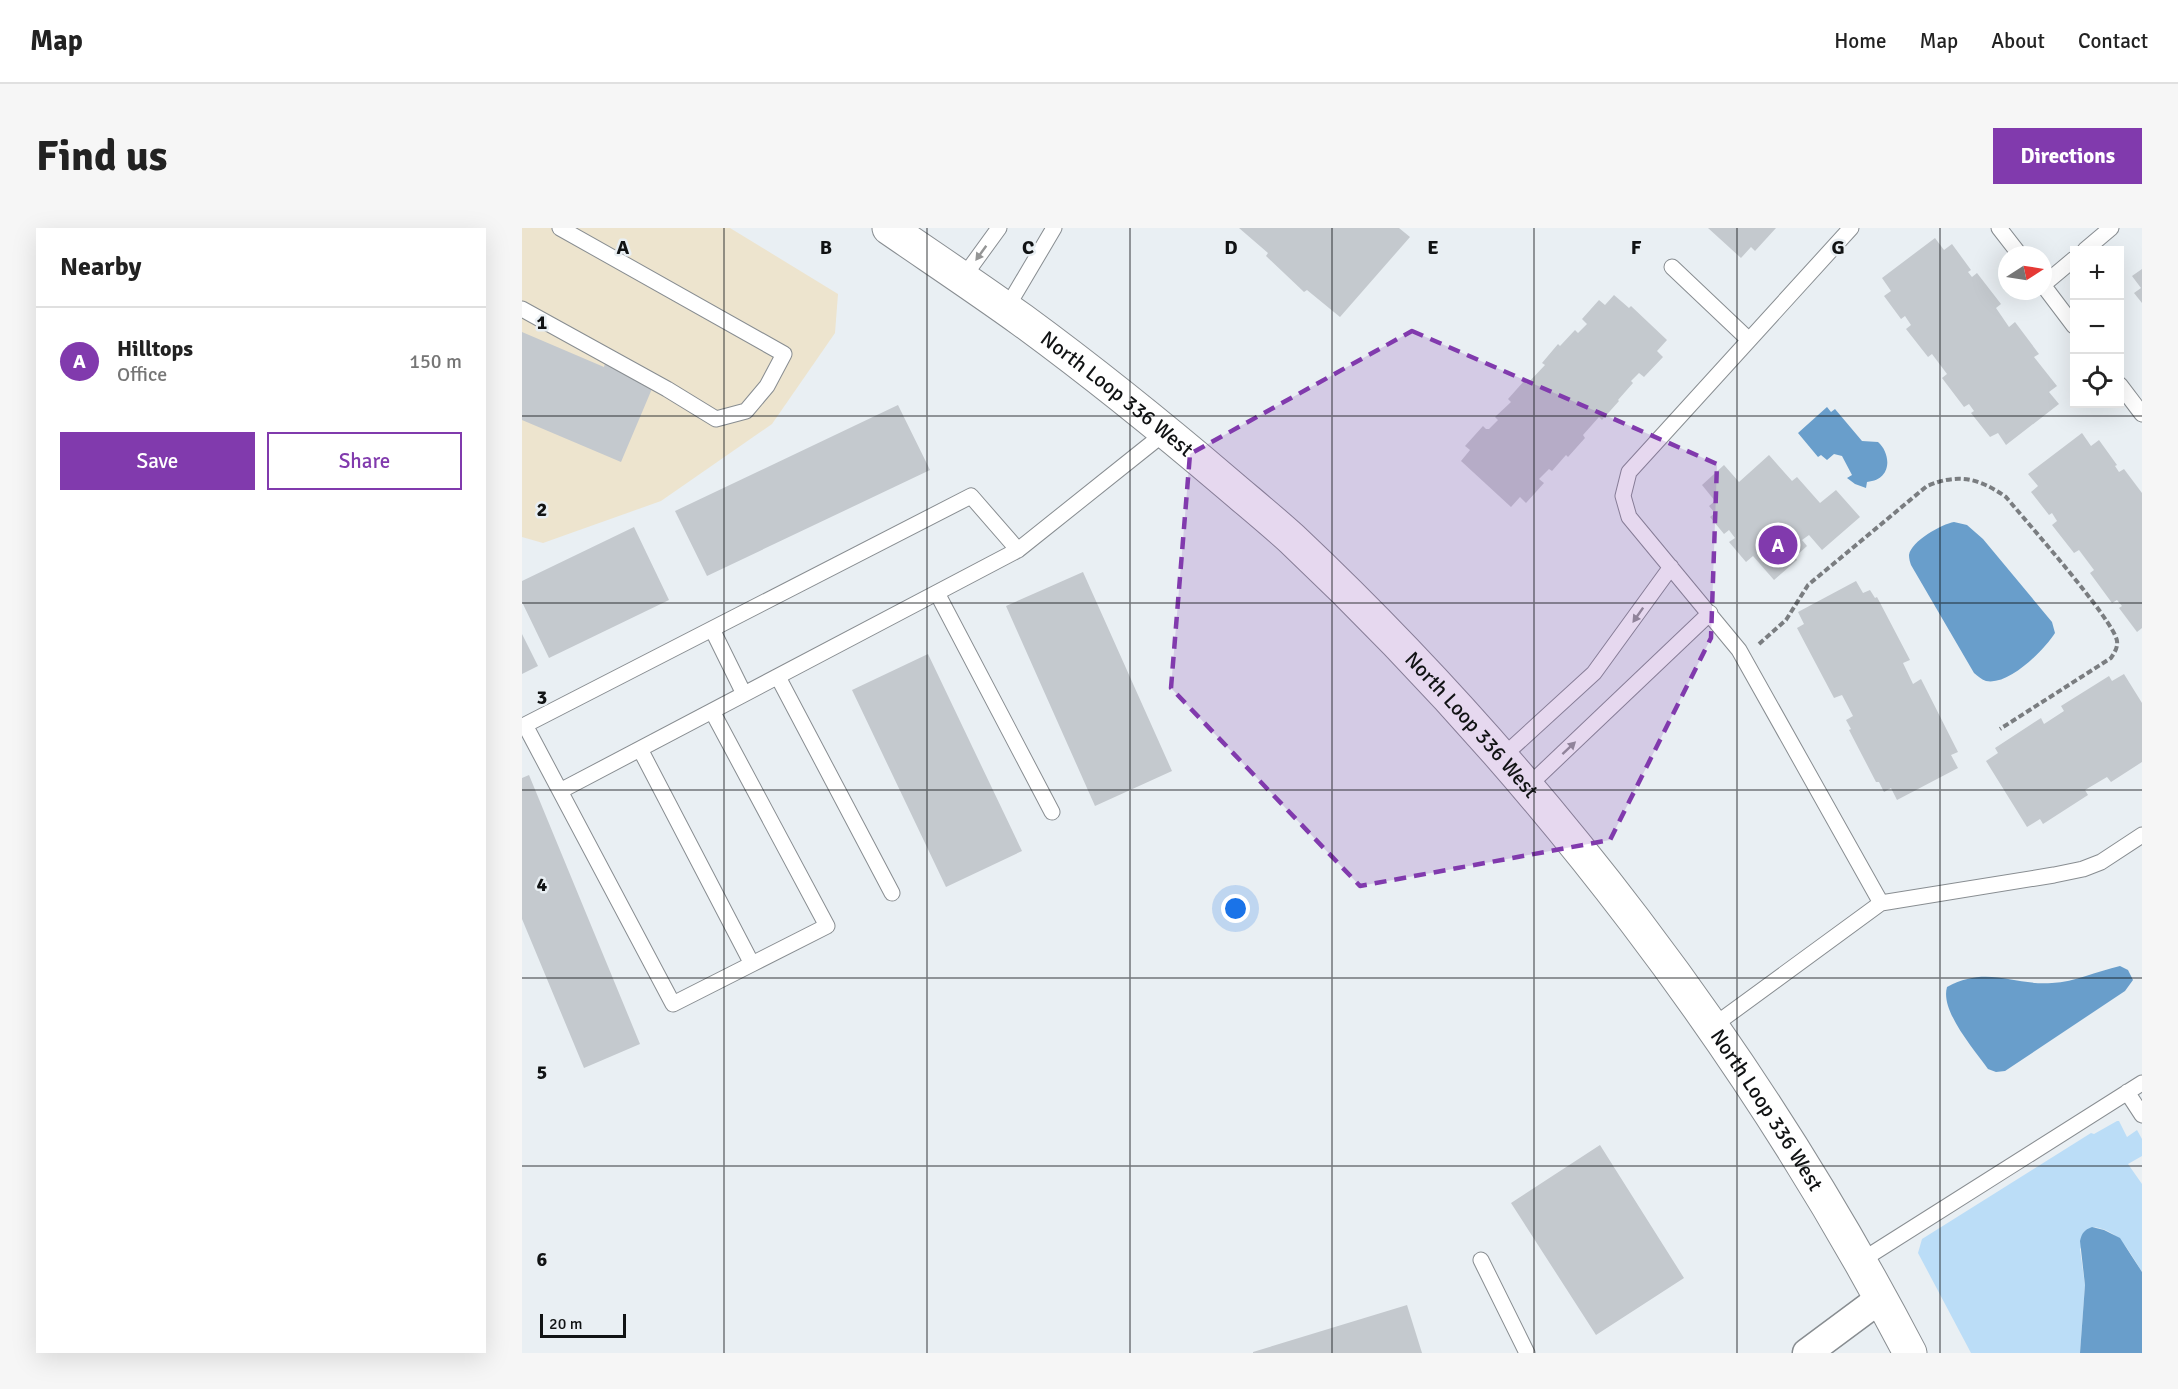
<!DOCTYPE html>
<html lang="en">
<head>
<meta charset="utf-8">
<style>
	body { margin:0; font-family:Signika,sans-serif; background:#f6f6f6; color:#222 }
	.controls { position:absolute; right:18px; top:18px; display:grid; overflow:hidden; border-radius:0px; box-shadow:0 6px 24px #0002 }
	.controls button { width:54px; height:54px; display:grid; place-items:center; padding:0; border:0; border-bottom:2px solid #e0e0e0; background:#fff; color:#222; font:30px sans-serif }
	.compass { position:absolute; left:1476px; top:18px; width:54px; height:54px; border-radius:50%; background:#fff; box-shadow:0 6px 24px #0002; rotate:78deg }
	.scale { position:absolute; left:18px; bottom:15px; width:86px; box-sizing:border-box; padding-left:6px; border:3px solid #111314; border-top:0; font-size:16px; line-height:21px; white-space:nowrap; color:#111314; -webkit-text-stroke:4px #e9eff3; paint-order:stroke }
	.you { position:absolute; left:714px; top:681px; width:21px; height:21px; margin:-15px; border:4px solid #fff; border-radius:50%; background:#1a73e8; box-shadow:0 0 0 9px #1a73e833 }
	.badge { display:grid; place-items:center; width:39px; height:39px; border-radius:50%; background:#813aad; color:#fff; font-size:20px; font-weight:700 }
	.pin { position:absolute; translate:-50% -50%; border:3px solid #fff; box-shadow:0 2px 6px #0006 }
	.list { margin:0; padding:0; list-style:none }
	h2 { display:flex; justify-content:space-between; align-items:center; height:78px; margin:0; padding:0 24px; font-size:26px }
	h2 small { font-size:20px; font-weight:400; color:#767676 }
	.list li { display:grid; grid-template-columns:39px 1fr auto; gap:18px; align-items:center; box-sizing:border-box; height:108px; padding:0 24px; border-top:2px solid #e0e0e0 }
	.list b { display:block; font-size:22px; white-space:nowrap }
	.list p { margin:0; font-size:20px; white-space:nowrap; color:#767676 }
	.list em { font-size:20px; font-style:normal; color:#767676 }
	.actions { display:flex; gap:12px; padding:18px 24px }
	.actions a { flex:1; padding:14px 0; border:2px solid #813aad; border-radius:0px; text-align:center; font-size:21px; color:#813aad }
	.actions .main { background:#813aad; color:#fff }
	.icon { flex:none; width:33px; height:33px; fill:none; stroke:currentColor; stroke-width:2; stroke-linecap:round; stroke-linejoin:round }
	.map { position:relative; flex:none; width:1620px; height:1125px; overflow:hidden; border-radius:0px }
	header { display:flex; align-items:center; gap:36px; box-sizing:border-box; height:84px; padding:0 30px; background:#fff; border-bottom:2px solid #e0e0e0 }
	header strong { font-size:28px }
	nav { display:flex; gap:33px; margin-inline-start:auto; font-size:21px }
	.intro { display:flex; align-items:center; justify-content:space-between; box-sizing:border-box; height:144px; padding:0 36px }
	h1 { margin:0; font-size:42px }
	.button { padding:15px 27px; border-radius:0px; background:#813aad; color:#fff; font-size:21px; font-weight:700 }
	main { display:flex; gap:36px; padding:0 36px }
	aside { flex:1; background:#fff; border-radius:0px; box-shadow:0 6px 24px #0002 }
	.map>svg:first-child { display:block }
	.commercial { fill:#ede4ce }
	.green { fill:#bbddf7 }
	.water { fill:#699ecb }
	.building { fill:#c4c9ce }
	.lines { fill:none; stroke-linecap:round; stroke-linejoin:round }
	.service-casing { stroke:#888d91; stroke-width:17 }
	.minor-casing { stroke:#888d91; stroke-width:31 }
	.primary-casing { stroke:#888d91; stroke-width:35 }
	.path { stroke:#7a7d80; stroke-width:4; stroke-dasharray:6 3; stroke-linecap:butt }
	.service { stroke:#fff; stroke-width:15 }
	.minor { stroke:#fff; stroke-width:28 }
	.primary { stroke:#fff; stroke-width:33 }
	.oneway { fill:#949595 }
	.marked { fill:#813aad; fill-opacity:0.2; stroke:#813aad; stroke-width:4.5; stroke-dasharray:12 8; stroke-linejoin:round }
	.grid { fill:none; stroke:#111314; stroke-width:1.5; stroke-opacity:0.55 }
	.labels { text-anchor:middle; stroke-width:5; stroke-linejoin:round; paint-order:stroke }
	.street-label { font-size:21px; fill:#111314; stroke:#e9eff3 }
	.grid-label { font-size:20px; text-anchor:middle; font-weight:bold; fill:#111314; stroke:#e9eff3; stroke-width:5; stroke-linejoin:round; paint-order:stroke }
</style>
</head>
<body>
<header>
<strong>Map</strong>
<nav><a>Home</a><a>Map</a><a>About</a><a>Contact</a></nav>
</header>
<div class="intro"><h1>Find us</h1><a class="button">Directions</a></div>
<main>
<aside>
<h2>Nearby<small></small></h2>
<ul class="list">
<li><span class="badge">A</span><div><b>Hilltops</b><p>Office</p></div><em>150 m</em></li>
</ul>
<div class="actions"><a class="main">Save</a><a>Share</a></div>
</aside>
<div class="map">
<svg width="1620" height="1125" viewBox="0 0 1620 1125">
	<rect width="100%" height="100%" fill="#e9eff3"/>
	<path class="commercial" d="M0,0H208L316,66L313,105L250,196L139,273L21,315L0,309Z"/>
	<path class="green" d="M1595,893H1597L1605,909L1615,902L1620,911V928L1606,936L1620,956V1044C1607,1023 1597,1001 1570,999L1558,1021L1563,1057L1558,1125H1449L1396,1025L1400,1011L1569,905L1572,906Z"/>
	<path class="water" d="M1305,179L1309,184L1313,181L1340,213L1356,214C1369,225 1371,252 1345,254L1344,260L1333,256L1325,250L1330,247L1320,228L1312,226L1305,232L1299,227L1296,229L1276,205Z
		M1432,294L1445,297L1461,311L1530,394L1533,405C1522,422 1487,458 1464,453C1460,452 1456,448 1452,445L1389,337C1388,334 1387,331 1387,327C1389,313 1420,296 1432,294Z
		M1598,738L1606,742L1611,752L1603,763L1483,843L1474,844L1466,841C1452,821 1418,783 1425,759C1466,737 1491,758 1530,755C1553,754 1575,743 1598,738Z
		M1570,999L1582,1002L1598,1010L1620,1044V1125H1558L1563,1057L1558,1013C1560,1005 1562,1002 1570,999Z"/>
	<path class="building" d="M717,0H877L888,9L818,89L785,62L782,64L744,28L746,25Z
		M1186,0H1254L1233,23L1229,19L1219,30Z
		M1413,10L1422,22L1430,16L1449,42L1446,44L1450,49L1455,45L1479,76L1474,80L1487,99L1493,94L1517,126L1512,129L1535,158L1527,164L1537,176L1484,217L1476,205L1468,209L1449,185L1452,183L1447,176L1442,179L1420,150L1425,146L1410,126L1406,129L1384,101L1389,97L1383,88L1379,91L1362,68L1369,63L1360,50Z
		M1620,41V75L1612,65L1619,60L1610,48Z
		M1092,67L1107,80L1109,78L1145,112L1135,123L1141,129L1122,149L1117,145L1109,153L1111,155L1096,172L1097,173L1080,192L1077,189L1061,207L1063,210L1046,229L1044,227L1030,243L1027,241L1017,251L1022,255L1004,275L998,269L989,279L939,233L948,222L943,218L961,198L964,201H967L976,192L973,189L989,174L986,171L1002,153L1005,156L1023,137L1020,135L1036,116L1038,118L1053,102L1056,105L1065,96L1060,91L1077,72L1083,77Z
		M0,104L82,139L83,135L132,156L99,234L0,192Z
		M376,177L408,242L185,348L153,283Z
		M1560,205L1569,218L1577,212L1595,237L1593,238L1597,244L1602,241L1620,265V400L1615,404L1597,380L1600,378L1595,372L1590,375L1568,345L1572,342L1557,322L1552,325L1530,297L1535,293L1530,285L1527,287L1509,264L1516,258L1506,246Z
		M1247,227L1270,253L1275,249L1298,275L1314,262L1338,289L1300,322L1287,307L1280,312L1285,318L1273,329L1275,332L1252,352L1231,328L1224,334L1207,314L1213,310L1207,302L1202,306L1188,289L1193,285L1187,278L1193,273L1180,257L1202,237L1217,254Z
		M112,299L147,372L27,430L0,374V353Z
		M561,344L650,543L573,578L484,378Z
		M1334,353L1341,365L1348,362L1353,370L1355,369L1388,432L1381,435L1391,456L1399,451L1436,524L1429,527L1436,540L1375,572L1369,560L1362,564L1357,554H1354L1327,502L1329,501L1324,492L1331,488L1320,467L1312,470L1275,400L1282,396L1276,384Z
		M0,406L16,438L0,446Z
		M406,426L500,623L424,659L330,462Z
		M1602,446L1620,475V534L1589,554L1585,549L1563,562L1566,567L1521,596L1518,591L1505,599L1464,533L1476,525L1473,520L1519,490L1522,496L1542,483L1539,478L1587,448L1590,453Z
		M7,547L118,816L62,840L0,691V550Z
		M1078,917L1162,1050L1074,1107L989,975Z
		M885,1077L900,1125H731V1124Z"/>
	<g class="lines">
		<defs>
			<path id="service" d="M1329,0L1107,244L1101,268L1107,289L1217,422L1359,675
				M1477,0L1498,27
				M1563,22L1589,0
				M1150,39L1227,112
				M440,51L477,0
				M1521,57L1552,98
				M1521,57L1552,31
				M0,81L145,161L194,191L224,183L245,158L262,126L38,0
				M484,81L532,0
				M1598,157L1620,186
				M415,365L530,584
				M190,401L222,466
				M256,449L370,665
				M190,483L305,698L230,736
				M118,521L230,736L151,776L3,497L449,268L496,322
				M979,530L1072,445L1149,339
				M1004,560L1188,385
				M38,563L496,322L645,203
				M1191,798L1359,675L1532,647L1561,641L1579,634L1620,607
				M1605,864L1620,887
				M959,1032L1005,1125
				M1337,1034L1620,855"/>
			<path id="minor" d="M1285,1125L1359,1070"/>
			<g id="primary">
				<path id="s1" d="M367,0C412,31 457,61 500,92C571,144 639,199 706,256C727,274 749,292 770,311C1017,544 1231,824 1388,1125"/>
			</g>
		</defs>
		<use href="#service" class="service-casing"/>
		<use href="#minor" class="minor-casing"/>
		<use href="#primary" class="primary-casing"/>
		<path class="path" d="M1237,416L1264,392L1286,357L1405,258C1436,245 1457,250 1484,269C1502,291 1592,392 1595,413C1596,420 1592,425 1589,430L1478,501"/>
		<use href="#service" class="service"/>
		<use href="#minor" class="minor"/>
		<use href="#primary" class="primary"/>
	</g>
	<defs><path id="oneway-solid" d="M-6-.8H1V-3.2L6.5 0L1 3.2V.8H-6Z" transform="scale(1.5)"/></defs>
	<g class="oneway">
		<use href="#oneway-solid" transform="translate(459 25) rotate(126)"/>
		<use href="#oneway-solid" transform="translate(1116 387) rotate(125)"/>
		<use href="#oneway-solid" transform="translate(1047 520) rotate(-43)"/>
	</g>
	<path class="marked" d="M890,103L1195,236L1189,410L1088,612L838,658L649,460L668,226Z"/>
	<path class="grid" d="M202,0V1125M405,0V1125M608,0V1125M810,0V1125M1012,0V1125M1215,0V1125M1418,0V1125M0,188H1620M0,375H1620M0,562H1620M0,750H1620M0,938H1620"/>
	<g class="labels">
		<g class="street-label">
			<text dy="7" stroke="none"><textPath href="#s1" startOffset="282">North Loop 336 West</textPath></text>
			<text dy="7" stroke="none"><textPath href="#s1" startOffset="768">North Loop 336 West</textPath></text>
			<text dy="7" stroke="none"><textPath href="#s1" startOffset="1254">North Loop 336 West</textPath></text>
		</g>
	</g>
	<g class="grid-label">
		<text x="101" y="26">A</text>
		<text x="304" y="26">B</text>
		<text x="506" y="26">C</text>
		<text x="709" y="26">D</text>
		<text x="911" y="26">E</text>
		<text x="1114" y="26">F</text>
		<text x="1316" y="26">G</text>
		<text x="20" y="101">1</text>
		<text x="20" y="288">2</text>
		<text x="20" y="476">3</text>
		<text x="20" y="663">4</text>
		<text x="20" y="851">5</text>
		<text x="20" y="1038">6</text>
	</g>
</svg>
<div class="controls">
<button>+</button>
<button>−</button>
<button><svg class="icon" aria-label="locate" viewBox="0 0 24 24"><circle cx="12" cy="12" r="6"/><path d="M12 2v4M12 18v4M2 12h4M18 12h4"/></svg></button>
</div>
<svg class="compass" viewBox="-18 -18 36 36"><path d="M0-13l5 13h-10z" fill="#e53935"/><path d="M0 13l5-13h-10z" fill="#767676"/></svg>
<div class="scale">20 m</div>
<div class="you"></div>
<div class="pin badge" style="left:1256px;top:317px">A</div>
</div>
</main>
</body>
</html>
